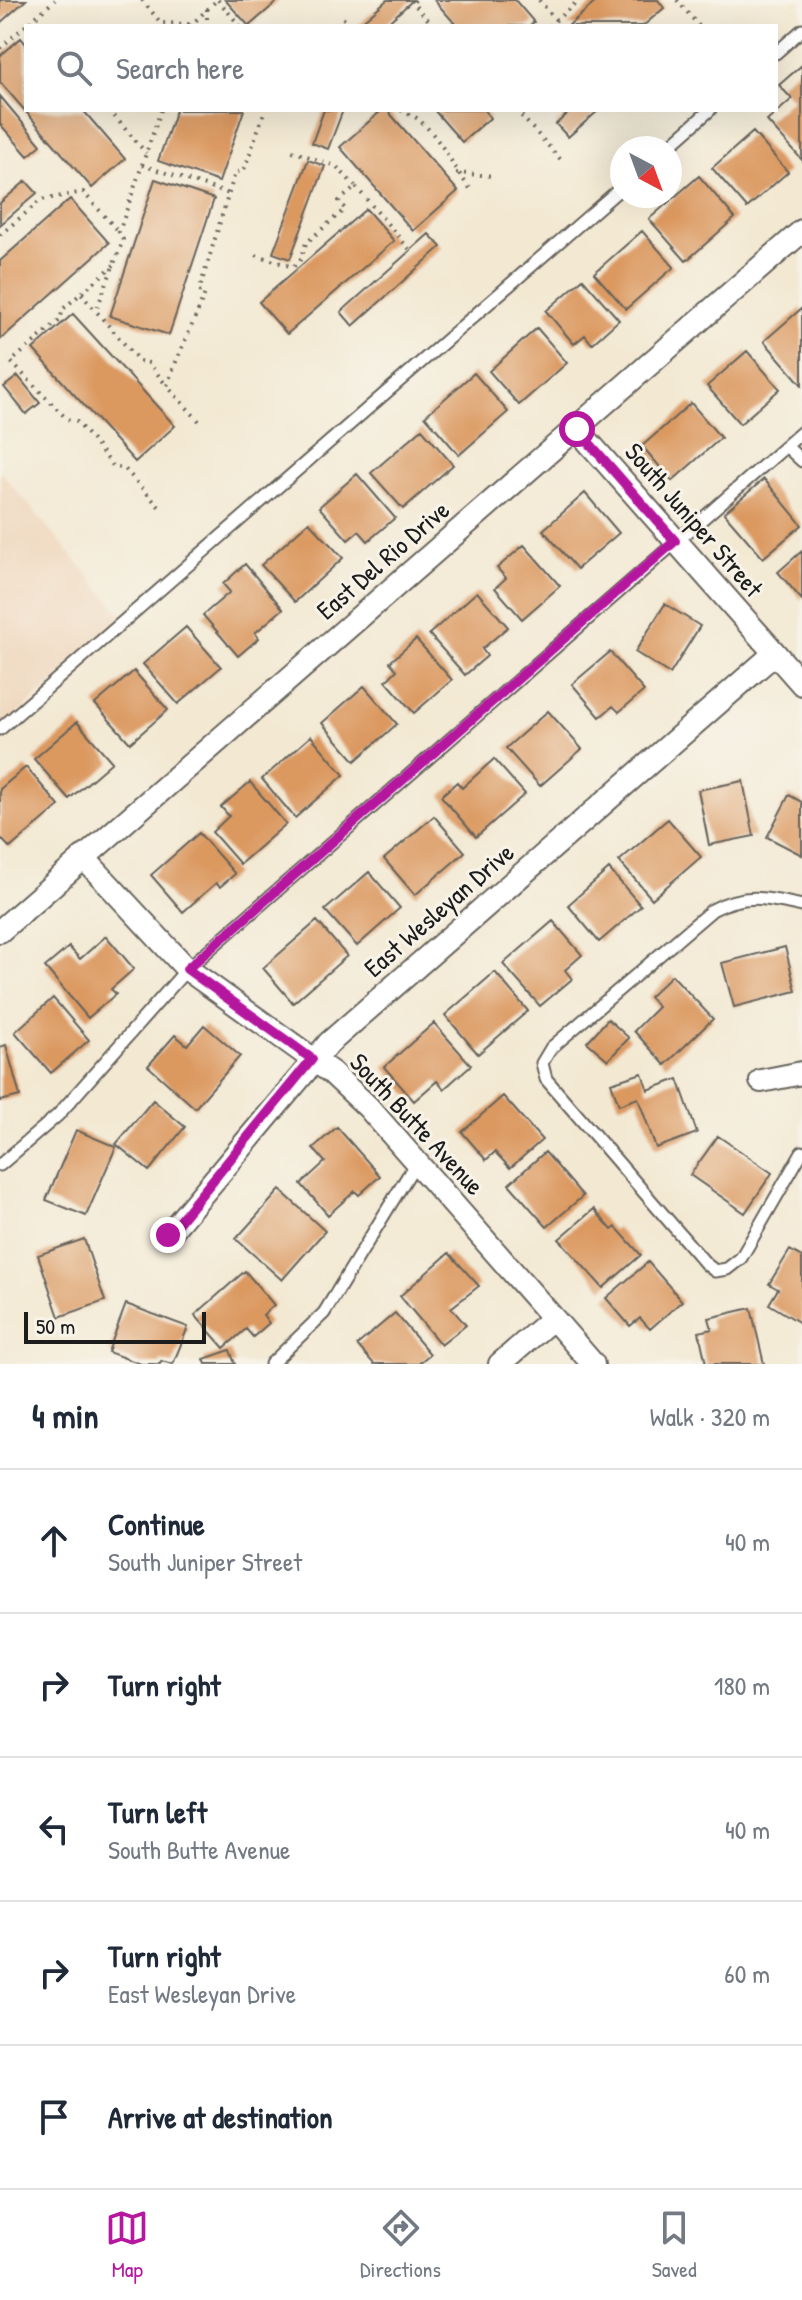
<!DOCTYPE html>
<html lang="en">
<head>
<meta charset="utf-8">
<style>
	body { margin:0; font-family:"Patrick Hand",sans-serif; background:#f2f2f3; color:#1f2937 }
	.compass { position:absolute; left:610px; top:136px; width:72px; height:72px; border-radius:50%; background:#fff; box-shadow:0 8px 32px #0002; rotate:139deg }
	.scale { position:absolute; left:24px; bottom:20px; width:182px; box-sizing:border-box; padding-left:8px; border:4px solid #1c1c1c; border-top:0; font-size:22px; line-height:28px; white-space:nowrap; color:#1c1c1c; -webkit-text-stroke:6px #f7f3e8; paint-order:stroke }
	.stop { position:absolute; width:24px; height:24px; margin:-18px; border:6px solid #b5179e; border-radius:50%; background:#fff }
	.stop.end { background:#b5179e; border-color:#fff; box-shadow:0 2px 8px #0008 }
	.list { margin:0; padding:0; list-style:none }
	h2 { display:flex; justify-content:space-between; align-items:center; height:104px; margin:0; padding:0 32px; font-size:34px }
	h2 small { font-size:26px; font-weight:400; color:#747a83 }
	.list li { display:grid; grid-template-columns:52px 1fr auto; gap:24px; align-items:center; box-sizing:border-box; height:144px; padding:0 32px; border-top:2px solid #e0e1e3 }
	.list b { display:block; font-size:30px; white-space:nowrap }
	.list p { margin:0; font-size:26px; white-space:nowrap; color:#747a83 }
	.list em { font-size:26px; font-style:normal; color:#747a83 }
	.icon { flex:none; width:44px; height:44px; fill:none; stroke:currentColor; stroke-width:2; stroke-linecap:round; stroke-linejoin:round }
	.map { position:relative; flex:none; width:802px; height:1364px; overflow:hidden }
	.search { position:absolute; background:#fff; box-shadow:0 8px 32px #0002; left:24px; right:24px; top:24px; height:88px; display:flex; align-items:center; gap:20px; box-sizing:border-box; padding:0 28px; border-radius:0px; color:#747a83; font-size:30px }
	.sheet { height:824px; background:#fff }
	nav { display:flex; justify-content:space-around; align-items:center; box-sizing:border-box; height:112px; border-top:2px solid #e0e1e3; background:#fff; font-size:22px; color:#747a83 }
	nav a { display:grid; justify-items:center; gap:4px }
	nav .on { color:#b5179e }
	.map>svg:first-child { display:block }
	.built { fill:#efd6bb }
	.building { fill:#db9961 }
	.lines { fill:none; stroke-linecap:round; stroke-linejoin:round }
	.service-casing { stroke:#67645c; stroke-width:15 }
	.minor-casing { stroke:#67645c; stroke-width:26 }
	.path { stroke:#67645c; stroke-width:4; stroke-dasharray:2 6; stroke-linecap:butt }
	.service { stroke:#fff; stroke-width:11 }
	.minor { stroke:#fff; stroke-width:22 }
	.route { stroke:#b5179e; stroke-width:10 }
	.labels { text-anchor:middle; stroke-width:6; stroke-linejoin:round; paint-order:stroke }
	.street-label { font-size:26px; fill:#1c1c1c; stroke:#f7f3e8 }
</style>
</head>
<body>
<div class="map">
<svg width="802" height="1364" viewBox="0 0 802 1364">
	<rect width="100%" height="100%" fill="#f7f3e8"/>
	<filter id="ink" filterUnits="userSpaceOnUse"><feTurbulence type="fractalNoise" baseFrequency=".0125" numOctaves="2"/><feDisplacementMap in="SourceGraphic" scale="16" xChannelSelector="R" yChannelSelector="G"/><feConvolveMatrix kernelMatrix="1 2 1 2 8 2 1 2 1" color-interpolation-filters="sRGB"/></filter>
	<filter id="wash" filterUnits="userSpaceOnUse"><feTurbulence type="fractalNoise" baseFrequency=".006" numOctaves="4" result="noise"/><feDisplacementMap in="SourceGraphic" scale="32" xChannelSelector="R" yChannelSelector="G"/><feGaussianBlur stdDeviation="1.8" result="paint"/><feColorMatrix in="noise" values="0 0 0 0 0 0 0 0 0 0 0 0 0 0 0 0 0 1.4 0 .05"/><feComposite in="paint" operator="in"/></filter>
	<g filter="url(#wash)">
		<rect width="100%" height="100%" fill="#f3e9d3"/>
		<path class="built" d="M0,471L126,620L0,729Z"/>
		<g id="blocks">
			<path class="building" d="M0,0H26L0,23Z
				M225,0H279L249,26Z
				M387,0H413L384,26H357Z
				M434,0H515L534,22L529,26H457Z
				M598,0H658L664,8L643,26H568Z
				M21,38L26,44V110H83L125,159L92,188L0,82V56Z
				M802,65V160L767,121L792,99L779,85Z
				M0,96L41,145L28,156L0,124Z
				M176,110H244L219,182L158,161Z
				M324,110H343L328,149L312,143Z
				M382,110H387L458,191L413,231L340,147Z
				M434,110H484L490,118L462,142Z
				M572,110H599L568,137L556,124Z
				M753,132L788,172L747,208L712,168Z
				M308,160L325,166L290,259L273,253Z
				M699,176L735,218L686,261L649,219Z
				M155,179L214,199L169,335L110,316Z
				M26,181L37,193L0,225V203Z
				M70,199L109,243L0,340V261Z
				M366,209L394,241L287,334L259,302Z
				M642,231L674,267L626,309L594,273Z
				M429,234L441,247L353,326L341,312Z
				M583,279L619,320L592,344L585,335L574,344L546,311Z
				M802,308V385L764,341Z
				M73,314L175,426L135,462L33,349Z
				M537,328L567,363L519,405L489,371Z
				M747,351L780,389L740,424L707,386Z
				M474,373L508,412L459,455L425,416Z
				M18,376L40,403L26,414L4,387Z
				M691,403L721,438L672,481L642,446Z
				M422,429L453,465L403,509L371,473Z
				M357,474L395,518L368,541L359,531L348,540L319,507Z
				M764,479L802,525L763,558L724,513Z
				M585,493L619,533L577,569L543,530Z
				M309,522L343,558L295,602L261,565Z
				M524,545L560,586L522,619L495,588L506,578L497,568Z
				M802,551V600L778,572Z
				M245,564L283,609L255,633L259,638L238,656L203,615L230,592L223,584Z
				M477,592L508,627L482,649L487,656L465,675L429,634Z
				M665,604L700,626L670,674L635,652Z
				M186,627L221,667L178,704L143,664Z
				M416,639L452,680L414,713L386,681L397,670L390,662Z
				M610,652L644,691L619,712L613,706L600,717L572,684Z
				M134,671L168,710L130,743L95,704Z
				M364,686L397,724L355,761L322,723Z
				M548,711L582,749L540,786L506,748Z
				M77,722L112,762L69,799L34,759Z
				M311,736L344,775L295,818L262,779Z
				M494,759L525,794L476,837L441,796L457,782L462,788Z
				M26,767L59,806L10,848L0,837V789Z
				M743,781L754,836L709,845L698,790Z
				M250,782L286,824L240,864L212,832L229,816L221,807Z
				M789,795L802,802V855L767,837Z
				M434,816L465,852L415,895L384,859Z
				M668,819L701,857L652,899L619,861Z
				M199,833L235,874L220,887L216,883L183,912L151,875Z
				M609,869L641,906L599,942L568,905Z
				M369,872L400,908L357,946L325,910Z
				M317,921L347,956L293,1003L263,968Z
				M553,921L582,955L565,970L572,979L540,1006L503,964Z
				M106,936L134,969L111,989L116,994L88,1018L45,967L69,947L80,959Z
				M785,947L796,991L734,1007L722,963Z
				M495,972L528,1011L478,1054L445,1015Z
				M672,975L713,1019L665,1065L634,1031L658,1007L649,997Z
				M53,998L89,1040L51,1073L15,1032Z
				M608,1019L629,1038L608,1060L587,1042Z
				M434,1023L471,1065L444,1089L437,1081L414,1101L384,1067Z
				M204,1025L240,1056L195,1108L148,1066L175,1035L187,1045Z
				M6,1045L20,1096L0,1101V1047Z
				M642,1073L648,1090L678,1079L697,1133L656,1148L638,1098L619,1105L611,1083Z
				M503,1096L542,1140L510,1168L495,1152L486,1160L462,1132Z
				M153,1100L185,1127L149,1171L116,1144Z
				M337,1127L380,1176L359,1195L355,1191L328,1215L301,1184L325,1162L313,1148Z
				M76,1130L116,1147L86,1216L46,1200Z
				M718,1136L772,1173L745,1213L690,1175Z
				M545,1152L583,1196L547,1227L509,1184Z
				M280,1190L325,1231L282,1280L236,1239Z
				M594,1209L612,1230L616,1227L641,1255L603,1288L559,1239Z
				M84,1239L105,1301L59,1317L38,1255Z
				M790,1250L802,1257V1324L769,1304L778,1289L769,1284Z
				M449,1253L479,1286L451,1308L466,1325L441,1345L400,1296Z
				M648,1262L682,1301L650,1329L640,1318L630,1326L606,1298Z
				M245,1271L274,1305L263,1315L269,1323L253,1337L246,1329L224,1348L195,1315Z
				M126,1304L188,1327L173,1364L161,1361L160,1364H141L108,1352Z
				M751,1308L764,1364H706L699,1332L712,1329L709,1318Z
				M395,1313L430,1354L418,1364H374L357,1345Z
				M230,1350L235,1364H206L204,1359Z"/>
		</g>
	</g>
	<g filter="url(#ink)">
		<use href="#blocks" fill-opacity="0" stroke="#67645c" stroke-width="2"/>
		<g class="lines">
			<defs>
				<path id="service" d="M776,53L802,30
					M667,148L710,110
					M786,446L802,461
					M0,729L622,187
					M802,906C767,898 745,892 712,910L551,1048L542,1063L546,1079L706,1264L715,1271L727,1269L741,1258L802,1152
					M0,1165L58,1115L187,969L802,432
					M271,1364L324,1313L417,1161"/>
				<path id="minor" d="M577,429L802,684
					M83,857L187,969L332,1073L368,1107L553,1318
					M0,931L802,231
					M761,1081L802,1073
					M168,1235L329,1043L774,654
					M500,1364L553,1318L593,1364"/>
			</defs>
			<use href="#service" class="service-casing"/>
			<use href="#minor" class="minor-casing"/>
			<path class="path" d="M142,0L161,23L190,24
				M218,0L240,26
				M415,0L413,3L434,26
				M539,0L556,20
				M677,0L699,26
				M207,9V26
				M343,18L350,26
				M190,26L217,0
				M549,26L577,2
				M0,48L55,0
				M109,110L146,153
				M161,110L119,232L123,240L96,311L139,361L149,363L166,385
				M401,110C406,114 413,115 418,119C443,140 453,169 473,192
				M516,110L562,161
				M142,165L229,194
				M456,173L494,176
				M356,187L409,249
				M0,235L41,200L83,192L119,232
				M256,255L293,267L301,259L306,243L345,209L339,201L356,187L336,166L292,151
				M114,265L63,309L60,320L11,362L67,419L77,422L114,467L124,468L162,510
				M81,294L96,311
				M199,421L167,386C178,353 193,326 205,293L199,291L235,173L244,170L265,110"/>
			<use href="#service" class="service"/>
			<use href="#minor" class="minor"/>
		</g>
	</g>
	<g class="lines" filter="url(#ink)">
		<path class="route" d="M168,1235L312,1059L187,969L675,541L577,429"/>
	</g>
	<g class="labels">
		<g class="street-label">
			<text transform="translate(694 520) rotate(49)" y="9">South Juniper Street</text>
			<text transform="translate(383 560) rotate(-41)" y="9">East Del Rio Drive</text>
			<text transform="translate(439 910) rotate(-41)" y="9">East Wesleyan Drive</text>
			<text transform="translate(417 1124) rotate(47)" y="9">South Butte Avenue</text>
		</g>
	</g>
</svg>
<svg class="compass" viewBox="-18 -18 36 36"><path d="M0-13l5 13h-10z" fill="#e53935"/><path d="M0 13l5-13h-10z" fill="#747a83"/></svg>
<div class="scale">50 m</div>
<div class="stop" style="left:577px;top:429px"></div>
<div class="stop end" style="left:168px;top:1235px"></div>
<div class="search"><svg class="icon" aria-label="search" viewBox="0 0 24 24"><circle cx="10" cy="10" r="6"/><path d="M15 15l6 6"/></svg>Search here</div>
</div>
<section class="sheet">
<h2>4 min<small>Walk · 320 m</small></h2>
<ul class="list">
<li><svg class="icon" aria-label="ahead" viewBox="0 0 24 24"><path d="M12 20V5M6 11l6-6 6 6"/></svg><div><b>Continue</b><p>South Juniper Street</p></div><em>40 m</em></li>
<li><svg class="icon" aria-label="right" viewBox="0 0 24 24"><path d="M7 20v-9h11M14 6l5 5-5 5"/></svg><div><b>Turn right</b></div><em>180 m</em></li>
<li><svg class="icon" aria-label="left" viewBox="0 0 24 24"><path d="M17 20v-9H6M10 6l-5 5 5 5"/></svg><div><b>Turn left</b><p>South Butte Avenue</p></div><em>40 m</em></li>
<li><svg class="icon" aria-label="right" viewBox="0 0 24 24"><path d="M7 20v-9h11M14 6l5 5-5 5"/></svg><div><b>Turn right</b><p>East Wesleyan Drive</p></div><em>60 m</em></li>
<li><svg class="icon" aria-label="arrive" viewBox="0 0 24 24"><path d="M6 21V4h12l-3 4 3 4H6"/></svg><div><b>Arrive at destination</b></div></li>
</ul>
</section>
<nav>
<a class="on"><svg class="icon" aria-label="map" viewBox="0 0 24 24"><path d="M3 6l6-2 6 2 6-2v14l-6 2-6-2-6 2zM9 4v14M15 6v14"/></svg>Map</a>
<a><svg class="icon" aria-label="directions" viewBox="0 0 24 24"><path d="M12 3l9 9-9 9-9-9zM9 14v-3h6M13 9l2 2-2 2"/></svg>Directions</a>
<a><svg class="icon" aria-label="saved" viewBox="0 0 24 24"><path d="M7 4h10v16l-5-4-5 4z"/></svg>Saved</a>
</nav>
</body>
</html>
